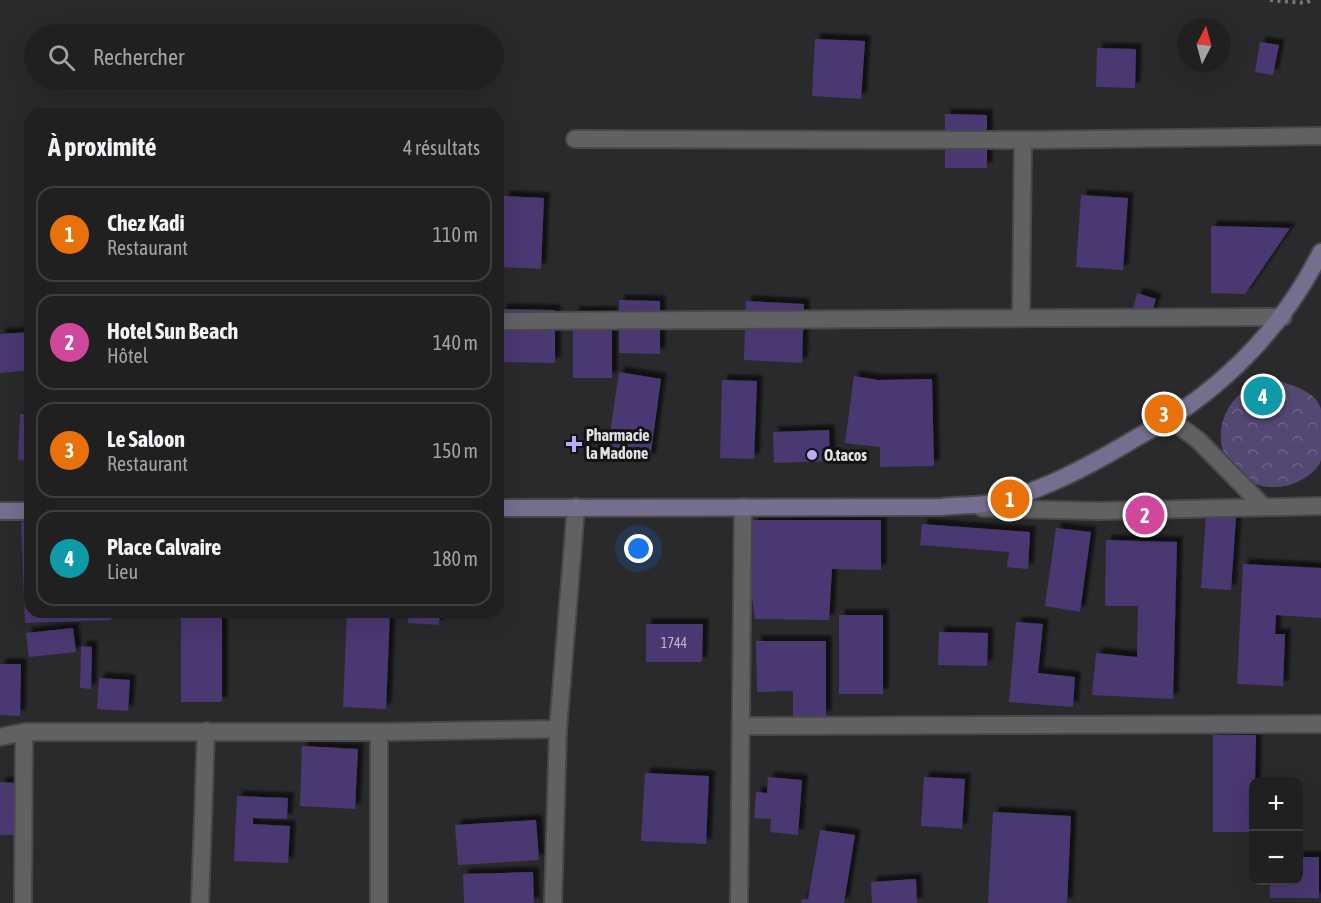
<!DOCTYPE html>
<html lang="fr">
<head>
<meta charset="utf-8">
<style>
	body { margin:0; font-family:"Asap Condensed",sans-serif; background:#2d2d2e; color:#f1f3f6 }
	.controls { position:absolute; right:18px; bottom:18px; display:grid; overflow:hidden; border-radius:12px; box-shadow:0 6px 24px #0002 }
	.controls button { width:54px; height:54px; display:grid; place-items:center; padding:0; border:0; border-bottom:2px solid #3d3e3f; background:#202021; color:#f1f3f6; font:30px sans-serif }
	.compass { position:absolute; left:1177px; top:18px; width:54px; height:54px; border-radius:50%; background:#202021; box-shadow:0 6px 24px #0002; rotate:6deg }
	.you { position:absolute; left:639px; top:549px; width:21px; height:21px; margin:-15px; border:4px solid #fff; border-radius:50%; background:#1a73e8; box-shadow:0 0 0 9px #1a73e833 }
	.badge { display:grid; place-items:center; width:39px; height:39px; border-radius:50%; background:#b45309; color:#fff; font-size:20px; font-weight:700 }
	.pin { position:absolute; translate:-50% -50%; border:3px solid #fff; box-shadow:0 2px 6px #0006 }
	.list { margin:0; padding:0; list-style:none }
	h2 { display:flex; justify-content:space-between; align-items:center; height:78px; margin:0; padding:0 24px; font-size:26px }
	h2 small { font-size:20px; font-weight:400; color:#a2a3a5 }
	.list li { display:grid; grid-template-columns:39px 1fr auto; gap:18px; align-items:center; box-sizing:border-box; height:96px; margin:0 12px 12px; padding:0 12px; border:2px solid #3d3e3f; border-radius:18px }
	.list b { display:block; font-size:22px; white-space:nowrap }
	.list p { margin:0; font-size:20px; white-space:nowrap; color:#a2a3a5 }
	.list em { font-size:20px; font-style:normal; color:#a2a3a5 }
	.icon { flex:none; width:33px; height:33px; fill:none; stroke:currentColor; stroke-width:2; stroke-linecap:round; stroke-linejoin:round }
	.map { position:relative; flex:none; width:1321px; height:903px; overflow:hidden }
	.search { position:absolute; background:#202021; box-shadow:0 6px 24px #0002; left:24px; top:24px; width:480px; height:66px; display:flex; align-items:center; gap:15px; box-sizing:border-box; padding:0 21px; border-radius:33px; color:#a2a3a5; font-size:22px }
	.panel { position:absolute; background:#202021; box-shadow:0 6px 24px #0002; left:24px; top:108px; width:480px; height:510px; border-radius:18px }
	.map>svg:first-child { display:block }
	.park { fill:url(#park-crowns) }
	.building { fill:#493971; filter:url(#shadow) }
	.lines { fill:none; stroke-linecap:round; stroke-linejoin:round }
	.minor-casing { stroke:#49484b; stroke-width:20 }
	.secondary-casing { stroke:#49484b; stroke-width:20 }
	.path { stroke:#767678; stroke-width:4; stroke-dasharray:3 4.5; stroke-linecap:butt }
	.minor { stroke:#616164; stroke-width:16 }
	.secondary { stroke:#766e8e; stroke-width:16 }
	.poi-dot { fill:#bbaaf6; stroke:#131314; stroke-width:2 }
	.labels { text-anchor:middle; stroke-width:6; stroke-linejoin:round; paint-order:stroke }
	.number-label { font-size:14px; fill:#bbb7c6 }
	.poi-label { font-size:16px; font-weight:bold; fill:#e1e1e3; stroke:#131314; text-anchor:start }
</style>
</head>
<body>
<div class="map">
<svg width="1321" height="903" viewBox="0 0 1321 903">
	<defs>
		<pattern id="park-crowns" width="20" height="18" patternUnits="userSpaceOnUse" patternTransform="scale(1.5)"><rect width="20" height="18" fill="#524871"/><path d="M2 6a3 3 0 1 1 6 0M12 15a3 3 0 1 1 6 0" fill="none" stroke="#6b6285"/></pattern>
		<filter id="shadow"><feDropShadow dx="5.5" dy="-5.5" stdDeviation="1.5" flood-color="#0009"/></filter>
	</defs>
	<rect width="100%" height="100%" fill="#2a2a2c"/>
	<path class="park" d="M1277,381C1292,385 1316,391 1321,409C1321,416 1321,425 1321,432C1321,441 1321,451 1321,460C1319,468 1310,475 1303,479C1276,495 1244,487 1228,461C1211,433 1226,398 1254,385C1261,382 1270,382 1277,381Z"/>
	<path class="building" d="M815,39L865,41L861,99L812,96Z
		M1260,42L1279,45L1273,75L1255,72Z
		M1097,48L1136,49L1135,88L1096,87Z
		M945,114L987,115V168H945Z
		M1081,195L1128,198L1123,270L1076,267Z
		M504,196L544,198L541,269L501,267Z
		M1211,226L1290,228L1245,294L1211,293Z
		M1137,293L1156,299L1149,322L1131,316Z
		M619,300L660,301V354L619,353Z
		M746,301L804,304L802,363L744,360Z
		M501,309L555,310V363L501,362Z
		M573,312H612V378H573Z
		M30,332V370L0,373V334Z
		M619,372L661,379L650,459L607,454Z
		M854,376L878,380L932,379L934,466L880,467V447L845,443Z
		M722,380L757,381L754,459L720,458Z
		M20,414H30L29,461L18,460Z
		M829,430L830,461L774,463L773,432Z
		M1206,515L1236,517L1231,590L1201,588Z
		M752,520H881V570L832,569L829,620L755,619L751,590Z
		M30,521V612H111V620L25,623L21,522Z
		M922,524L1030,532L1028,569L1007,567L1009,552L920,545Z
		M1056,528L1091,532L1080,612L1045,606Z
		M1106,540L1177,542L1173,699L1092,695L1096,653L1137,657L1138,606H1105Z
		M1243,564L1321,568V618L1276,615L1275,634H1285L1283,686L1237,684Z
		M181,612H222V702H181Z
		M347,612H390L386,709L343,707Z
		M409,612H440L439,625L408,623Z
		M839,615H883V694H839Z
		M1016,622L1043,624L1038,673L1075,677L1073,707L1009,702Z
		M646,624H703L702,662H646Z
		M73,628L76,652L29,657L26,633Z
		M939,632L988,633L987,666L938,665Z
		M756,641H826V716H793V691L757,692Z
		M81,646L92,647L91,689L80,688Z
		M0,664H21L20,716L0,715Z
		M99,678L130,680L128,711L97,709Z
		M1213,735H1256L1254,832H1213Z
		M302,746L358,749L355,809L300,806Z
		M645,773L709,776L706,844L641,841Z
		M768,777L802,780L798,835L770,832L771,819L754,818L756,792L767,793Z
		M924,777L965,779L962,829L921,826Z
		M0,782L15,783L14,835H0Z
		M237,796L288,798L287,819L253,818V824L290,826L288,863L234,861Z
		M993,812L1071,816L1067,903H988Z
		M536,820L539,860L458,865L455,825Z
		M820,830L855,835L844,903H801L802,899L808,900Z
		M1298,857H1319V898H1270V880H1298Z
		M533,872L534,903H464L463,874Z
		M916,879L917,903H872L871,882Z"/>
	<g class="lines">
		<defs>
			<path id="minor" d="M575,139L1023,140L1321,136
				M1021,318L1023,140
				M498,321L1283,317
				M1170,419L1198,440L1264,507
				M982,508L1098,511L1321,506
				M741,726L1321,724
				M0,737L24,732H379L558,729
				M23,903L24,732
				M200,903L206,731
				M379,903V732
				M553,903L558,729L576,507
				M739,903L743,507"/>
			<path id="secondary" d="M498,508L942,507C960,505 980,506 997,502C1043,490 1085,468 1126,444C1140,435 1155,428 1169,419C1234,377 1287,320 1321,252
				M0,511H30"/>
		</defs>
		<use href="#minor" class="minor-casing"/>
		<use href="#secondary" class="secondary-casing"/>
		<path class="path" d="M1270,0L1305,3L1312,0"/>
		<use href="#minor" class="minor"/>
		<use href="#secondary" class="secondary"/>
	</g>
	<g class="poi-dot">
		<path d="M571 435h6v6h6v6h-6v6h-6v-6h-6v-6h6z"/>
		<circle cx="812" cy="455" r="6"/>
	</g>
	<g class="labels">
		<g class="number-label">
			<text x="674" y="648">1744</text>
		</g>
		<g class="poi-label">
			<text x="586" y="441">Pharmacie<tspan x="586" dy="18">la Madone</tspan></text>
			<text x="824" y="461">O.tacos</text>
		</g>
	</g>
</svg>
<div class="controls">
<button>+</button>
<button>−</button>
</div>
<svg class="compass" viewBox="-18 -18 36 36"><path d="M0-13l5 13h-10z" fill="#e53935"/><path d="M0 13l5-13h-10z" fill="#a2a3a5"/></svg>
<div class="you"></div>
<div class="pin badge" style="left:1010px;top:499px;background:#e8710a">1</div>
<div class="pin badge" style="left:1145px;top:515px;background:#d1479c">2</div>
<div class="pin badge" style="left:1164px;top:414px;background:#e8710a">3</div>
<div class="pin badge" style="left:1263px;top:396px;background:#0f9aa8">4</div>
<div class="search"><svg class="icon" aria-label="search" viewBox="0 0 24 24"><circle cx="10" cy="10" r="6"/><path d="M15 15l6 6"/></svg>Rechercher</div>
<section class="panel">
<h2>À proximité<small>4 résultats</small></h2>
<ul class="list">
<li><span class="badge" style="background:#e8710a">1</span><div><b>Chez Kadi</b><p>Restaurant</p></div><em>110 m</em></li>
<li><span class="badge" style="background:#d1479c">2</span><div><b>Hotel Sun Beach</b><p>Hôtel</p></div><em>140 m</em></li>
<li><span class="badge" style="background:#e8710a">3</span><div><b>Le Saloon</b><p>Restaurant</p></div><em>150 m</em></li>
<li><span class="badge" style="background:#0f9aa8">4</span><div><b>Place Calvaire</b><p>Lieu</p></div><em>180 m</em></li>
</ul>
</section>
</div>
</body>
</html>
